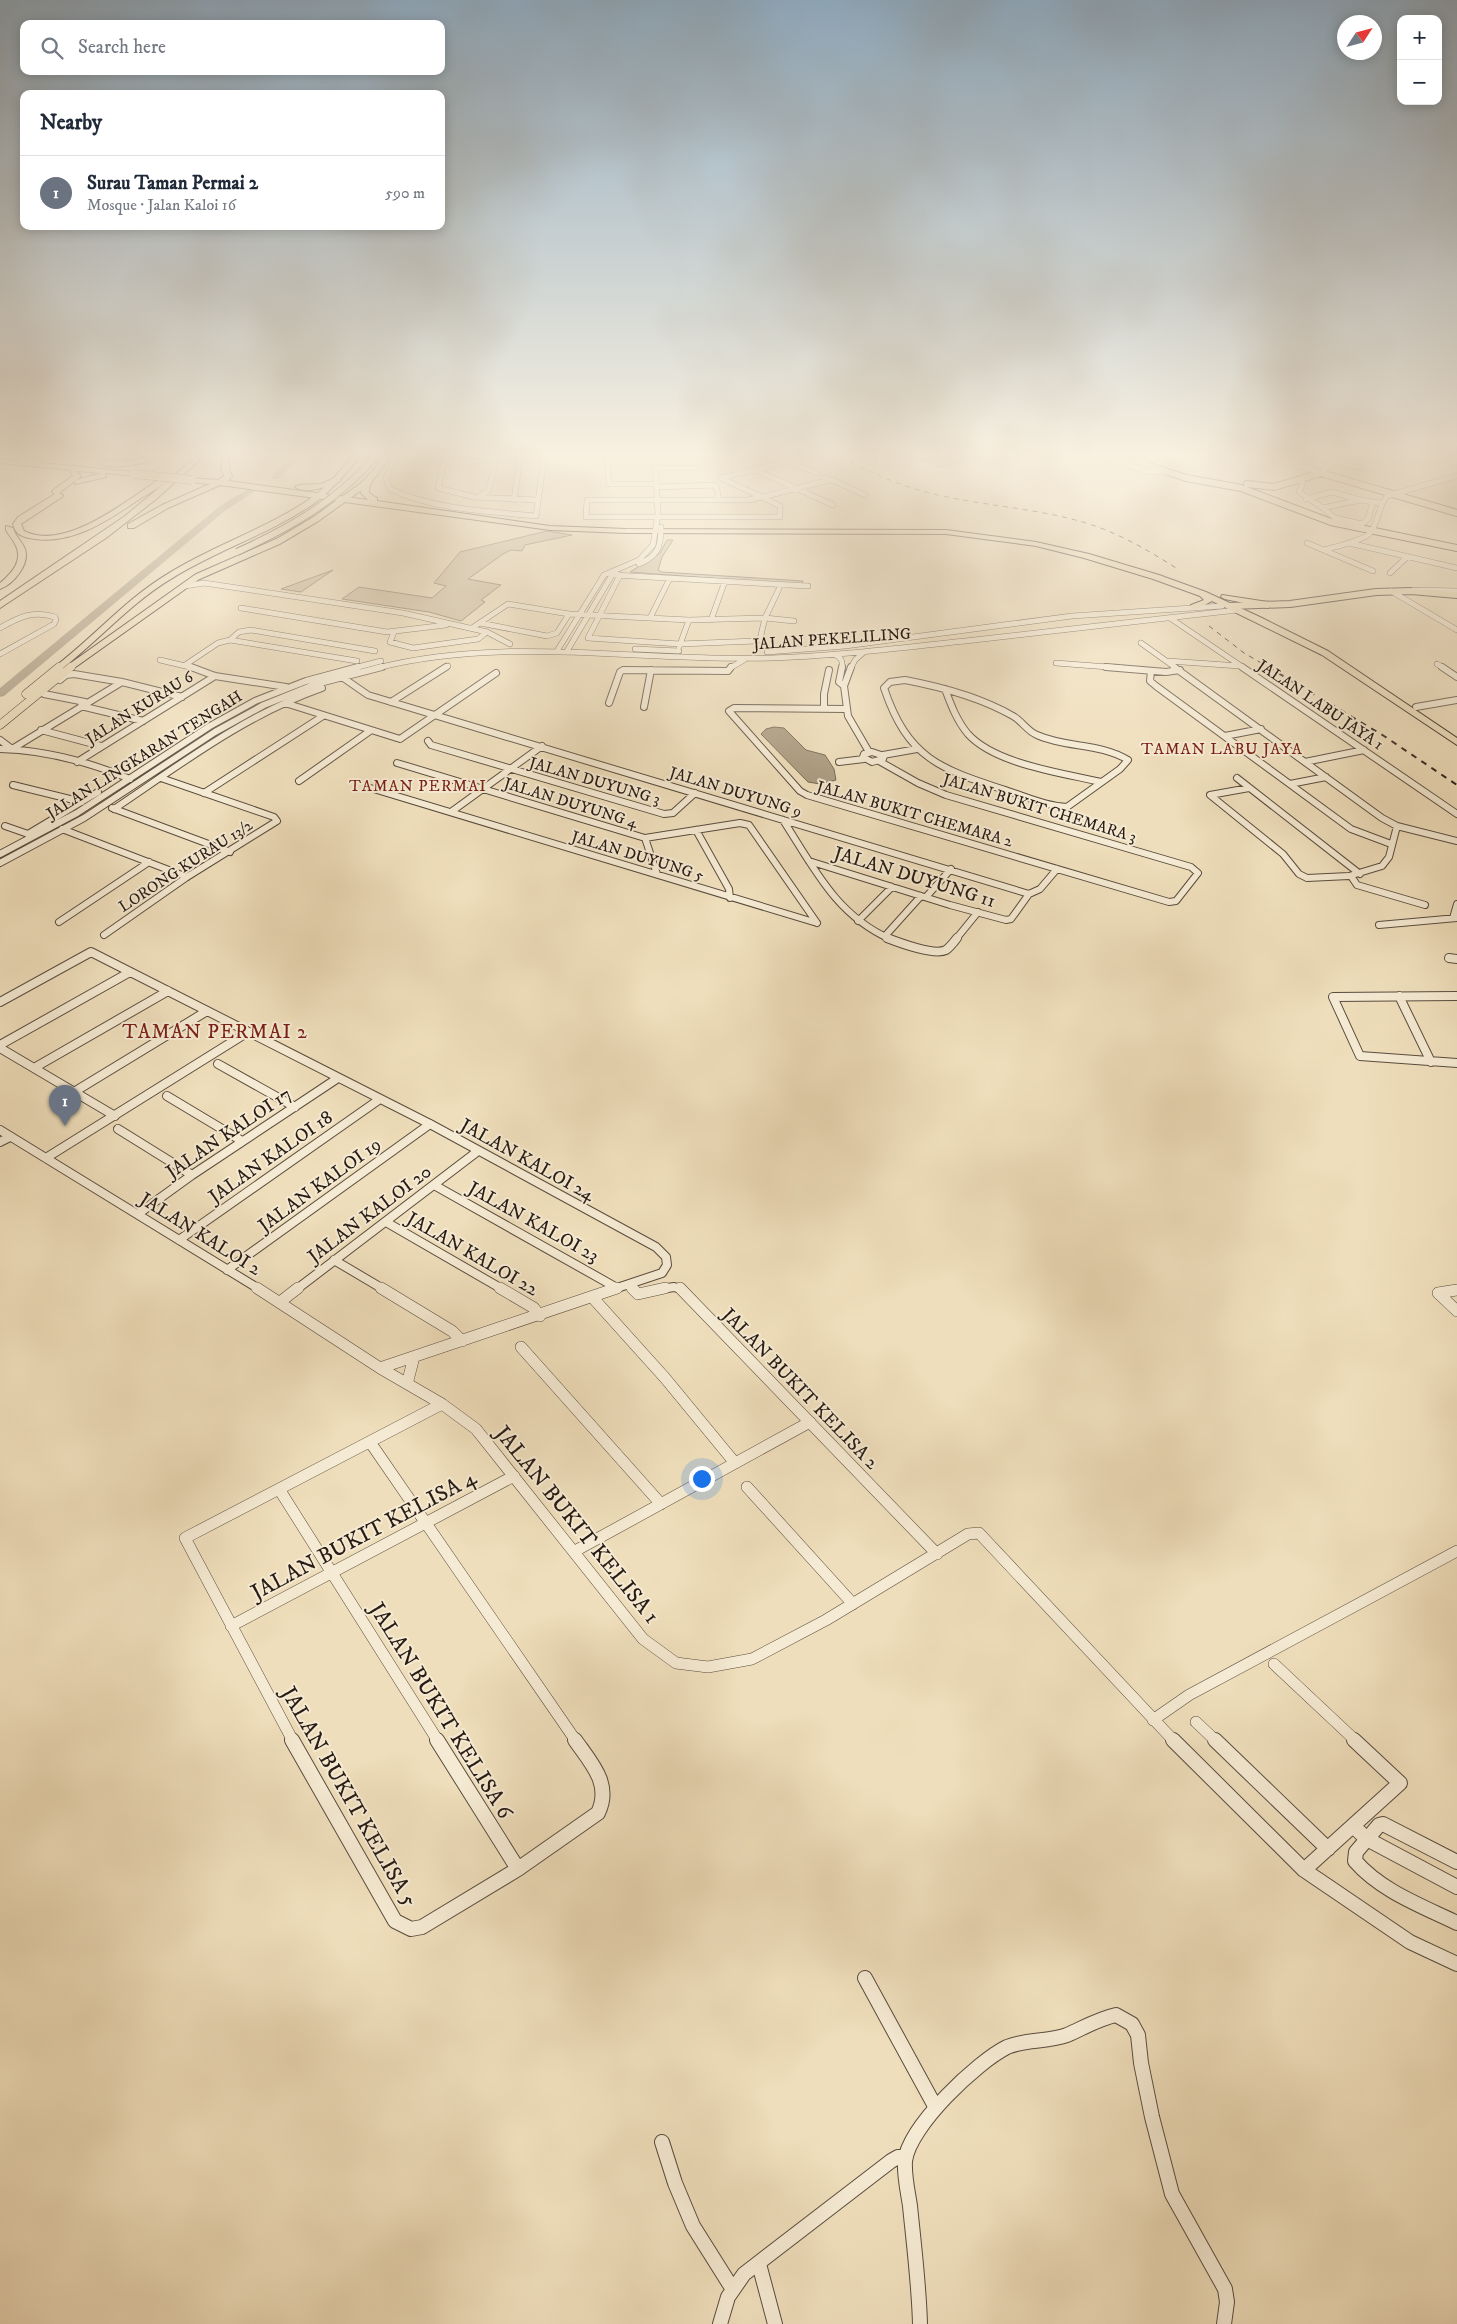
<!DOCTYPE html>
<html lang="en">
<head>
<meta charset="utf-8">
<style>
	body { margin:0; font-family:"IM FELL DW Pica",serif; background:#f6f6f7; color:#1f2937 }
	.controls { position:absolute; right:15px; top:15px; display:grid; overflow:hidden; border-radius:10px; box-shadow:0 2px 12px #0003 }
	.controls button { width:45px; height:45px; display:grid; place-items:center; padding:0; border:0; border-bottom:1px solid #e0e1e3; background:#fff; color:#1f2937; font:25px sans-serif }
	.compass { position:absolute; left:1337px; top:15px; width:45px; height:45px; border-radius:50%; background:#fff; box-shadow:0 2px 12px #0003; rotate:54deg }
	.you { position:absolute; left:701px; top:1478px; width:18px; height:18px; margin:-12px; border:4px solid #fff; border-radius:50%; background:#1a73e8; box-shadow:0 0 0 8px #1a73e833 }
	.badge { display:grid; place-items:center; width:32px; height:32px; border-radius:50%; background:#0f766e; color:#fff; font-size:16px; font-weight:700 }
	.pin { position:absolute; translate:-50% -41px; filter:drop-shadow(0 1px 2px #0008) }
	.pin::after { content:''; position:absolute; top:26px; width:18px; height:15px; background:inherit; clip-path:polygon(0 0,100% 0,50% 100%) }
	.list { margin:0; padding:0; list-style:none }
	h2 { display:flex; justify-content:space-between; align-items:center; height:65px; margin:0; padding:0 20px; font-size:21px }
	h2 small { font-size:16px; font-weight:400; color:#747a83 }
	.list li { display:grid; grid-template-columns:32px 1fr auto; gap:15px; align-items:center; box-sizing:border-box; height:75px; padding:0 20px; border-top:1px solid #e0e1e3 }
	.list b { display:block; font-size:19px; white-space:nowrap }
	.list p { margin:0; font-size:16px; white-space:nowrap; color:#747a83 }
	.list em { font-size:16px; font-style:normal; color:#747a83 }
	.icon { flex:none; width:28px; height:28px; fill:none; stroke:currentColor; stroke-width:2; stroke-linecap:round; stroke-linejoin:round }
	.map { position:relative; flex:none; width:1457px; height:2324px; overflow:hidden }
	.search { position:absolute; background:#fff; box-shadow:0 2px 12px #0003; left:20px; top:20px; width:425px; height:55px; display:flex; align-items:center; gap:12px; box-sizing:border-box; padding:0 18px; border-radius:10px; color:#747a83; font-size:19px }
	.panel { position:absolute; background:#fff; box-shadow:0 2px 12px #0003; left:20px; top:90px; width:425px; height:140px; border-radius:10px }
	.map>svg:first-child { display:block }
	.green { fill:#cdbd9f; stroke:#7a6c5a }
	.water { fill:#ab9c82; stroke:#766856 }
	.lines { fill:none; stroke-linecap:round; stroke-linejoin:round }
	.river { fill:#ab9c82; fill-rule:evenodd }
	.minor-far4-casing { stroke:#594c3e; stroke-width:6 }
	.minor-far3-casing { stroke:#594c3e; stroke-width:8 }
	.minor-far2-casing { stroke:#594c3e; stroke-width:10 }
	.minor-far1-casing { stroke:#594c3e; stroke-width:12 }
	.minor-casing { stroke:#594c3e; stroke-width:16 }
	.major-far1-casing { stroke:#271b14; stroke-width:8 }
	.major-casing { stroke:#271b14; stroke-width:9 }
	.highway-casing { stroke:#271b14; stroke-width:2 }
	.minor-far4 { stroke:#f5ead3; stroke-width:5 }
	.minor-far3 { stroke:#f5ead3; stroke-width:6 }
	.minor-far2 { stroke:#f5ead3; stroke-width:8 }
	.minor-far1 { stroke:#f5ead3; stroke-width:11 }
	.minor { stroke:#f5ead3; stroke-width:14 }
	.major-far1 { stroke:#efdebb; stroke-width:6 }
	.major { stroke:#efdebb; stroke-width:8 }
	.highway { fill:#efdebb; fill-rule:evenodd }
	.rail-far1 { stroke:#271b14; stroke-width:1; stroke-dasharray:5 5; stroke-linecap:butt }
	.rail { stroke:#271b14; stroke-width:2; stroke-dasharray:6 6; stroke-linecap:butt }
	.major-bridge-casing { stroke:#271b14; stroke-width:8; stroke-linecap:butt }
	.highway-bridge-casing { stroke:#271b14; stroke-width:9; stroke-linecap:butt }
	.major-bridge { stroke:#efdebb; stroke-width:6 }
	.highway-bridge { stroke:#efdebb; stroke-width:8 }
	.labels { text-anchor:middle; stroke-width:4; stroke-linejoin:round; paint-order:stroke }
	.far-street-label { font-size:16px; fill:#271b14; stroke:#f5ead3 }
	.far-neighbourhood-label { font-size:16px; letter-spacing:1px; fill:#7a1f14; stroke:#f5ead3 }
	.street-label { font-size:19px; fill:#271b14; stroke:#f5ead3 }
	.neighbourhood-label { font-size:20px; letter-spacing:1px; fill:#7a1f14; stroke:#f5ead3 }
	.near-street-label { font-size:22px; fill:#271b14; stroke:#f5ead3 }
</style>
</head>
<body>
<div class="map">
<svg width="1457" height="2324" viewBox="0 0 1457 2324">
	<rect width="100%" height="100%" fill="#efdebb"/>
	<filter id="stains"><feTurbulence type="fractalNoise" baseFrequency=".004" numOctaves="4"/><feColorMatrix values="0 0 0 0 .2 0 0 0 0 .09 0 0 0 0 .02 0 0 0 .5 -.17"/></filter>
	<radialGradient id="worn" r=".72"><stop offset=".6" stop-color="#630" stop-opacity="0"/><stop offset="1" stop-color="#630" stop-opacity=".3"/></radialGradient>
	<path class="green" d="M916,458H981L941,467Z
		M547,531L572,535L525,545L522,551L511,550L503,554L468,579L501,585L481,600L485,602L461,621L429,612L342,599L359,587L432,598L446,586L434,583L460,552Z
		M667,540H673L662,557L658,570L662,572L803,581L801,585L630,572L660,553Z
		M333,570L301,592L281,589Z"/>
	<path class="water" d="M774,727L784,728L806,750L825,755L834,769L836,780L820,784L808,782L761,734L766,729Z"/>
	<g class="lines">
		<path class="river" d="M291,458H300L278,479H272V475Z
			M248,489L255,491L226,510L4,696L0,697V688L220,506Z"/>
		<defs>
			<path id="minor-far4" d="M394,458L386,479L390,489C435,510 487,511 536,516L544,458
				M445,458L438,488L474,497L537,500
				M607,458L609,484H656
				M1106,458L1150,472H1166
				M1276,458L1321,473L1332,462
				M1320,458L1360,468
				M1363,458L1388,462L1400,458
				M1450,458L1457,463
				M444,462H467L499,458
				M1138,462L1157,458
				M656,468H697
				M754,469L833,505
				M825,477L865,495
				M1298,480L1303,483L1299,492L1323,508L1360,500
				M657,487L716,485L719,500
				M479,496L488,491L494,470
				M762,497L780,506V517H586L587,500H748Z
				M762,497L721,478L787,462L818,473
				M762,497L830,480
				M1306,499L1332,492L1360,500L1381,503
				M514,500L520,458
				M1323,508L1335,518L1362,524L1368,519L1373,502
				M1307,543L1373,571
				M1349,543L1457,568
				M1324,550C1334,547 1366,540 1371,532C1379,520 1378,507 1387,496L1457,476
				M639,564C658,556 661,547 661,527
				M1390,573L1407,557
				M614,575L808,586
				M620,575L588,638L680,644L756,641L760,639L765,618L779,589
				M185,586L204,583L403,613L487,632L510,644
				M1413,590L1457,591
				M1391,591L1457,630
				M241,608L387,632L446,625
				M650,618L670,578
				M1170,618L1244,668
				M711,620L725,581
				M480,623L547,636L557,633L569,614
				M0,628C19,617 33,610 55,617L56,620L54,624L0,654
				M472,628L508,604L569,614L689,620L765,618L794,621
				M394,632L390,642L413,648L478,639L487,632
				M230,640L239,632L251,630L375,651
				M1141,643L1176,668
				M679,647L689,620
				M635,649L679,651
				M557,651L604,575L639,560L653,545L658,514L655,458
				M567,651L612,575L617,573
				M767,652L845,646L1072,616L1222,606
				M834,654C841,658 843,660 842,668
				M160,660L194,668
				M1168,661L1240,666
				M1056,663L1121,668
				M1437,664L1444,668
				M185,665L218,643L230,640L357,661
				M354,668L381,661
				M377,668C506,635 639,662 771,658C839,656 906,647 974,640C1062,630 1149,620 1237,610
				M444,668L448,666
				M730,668L744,660
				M851,668L855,660L864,652"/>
			<path id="minor-far3" d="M191,667L215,676L286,687
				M842,667L839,682L844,686L851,667
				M1106,667L1166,672L1180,670
				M1174,667L1382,818L1397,826L1457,841
				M1242,667L1457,814
				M1442,667L1457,677
				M1151,671L1150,681L1156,686L1351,829L1391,844
				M342,677L368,695L1029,894
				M60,680L66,675L74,674L122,682L182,697
				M905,680C942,687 980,697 1013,716C1022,721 1027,731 1037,735C1066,748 1100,743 1128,760L1120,769L1067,807C1046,806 1027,797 1008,791C940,769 908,759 884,688L890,682Z
				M844,686L848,716L869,752
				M945,689C951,705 957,721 968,734C995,764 1062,773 1101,782
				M44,694L85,702
				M391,702L446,667
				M285,703L400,739L496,673
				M609,703L620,672L623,670L728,671L731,667
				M81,706L143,721
				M644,707L651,670
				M1416,707L1457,700
				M824,708V694L829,670
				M847,709L734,708L729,711L800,791L807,795L1169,902L1176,901L1198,873L1191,867L946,795L918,783L879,761
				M41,730L101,746
				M1225,736L1261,729
				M0,740L12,749L122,682
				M428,741L431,745L664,814L673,813L695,793
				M0,749C45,750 89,762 130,779
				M872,752L884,756L883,759L872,762L863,757L864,754Z
				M883,755L917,749
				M77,762L215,676
				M839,762L864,759
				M1305,762L1364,750
				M397,763L645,838L657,874
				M1237,778L1360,874
				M299,781L370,731
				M1290,784L1326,777
				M13,785L82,802
				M367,787L817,923
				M1249,788L1210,795L1283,854L1299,874L1307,878L1349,876L1382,866L1389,857L1397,826
				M204,793L323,716
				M112,808L230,852
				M114,809C181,764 245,715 322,688
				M451,812L542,746
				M783,820C814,868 836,915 890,939
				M5,826L28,834L98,792
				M62,829L187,877
				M696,830L729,889L730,898
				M645,838L740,823L749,825L817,923
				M0,854L77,813L210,726L255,701L306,681L358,667
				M809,861L950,905L1006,920L1011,919L1029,894
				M0,863L84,818L215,732L264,705L316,684L382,667
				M1351,876L1357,885L1425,905
				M1029,894L1040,889L1057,869
				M926,897L951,869
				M1453,918L1457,904
				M858,921L892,887
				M59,922L149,862
				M1379,925L1457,918
				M104,935L187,877L277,821L274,817L161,778
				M885,936L921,896
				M956,939L978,912"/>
			<path id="minor-far2" d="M887,938C900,943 934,956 946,950C950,947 954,942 957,938
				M1449,958L1457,959
				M1399,996L1431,1062
				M1457,996L1333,997L1360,1056L1457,1063
				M0,1002L91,952L430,1124L656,1247L666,1257L667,1265L662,1273L614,1289
				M0,1045L130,972
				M0,1048L115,1116
				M218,1064L295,1107
				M34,1068L168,991
				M74,1092L207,1011
				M167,1096L242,1141
				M118,1129L192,1175
				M0,1130L259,1289
				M0,1142L10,1137
				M46,1158L248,1032
				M434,1185L617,1288
				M138,1214L192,1175L338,1078
				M386,1222L502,1289
				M179,1240L380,1099
				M334,1260L383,1289
				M227,1270L430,1124
				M629,1285L633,1289
				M297,1289L478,1151
				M661,1289L674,1287L681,1289"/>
			<path id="minor-far1" d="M257,1288L380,1368L442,1404L476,1429L643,1639L676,1663L708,1667L752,1659L826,1620L968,1534L979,1533L1174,1741
				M381,1288L452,1331L462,1341
				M500,1288L534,1308L540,1316
				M632,1288L638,1294L665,1288
				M680,1288L937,1554
				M1457,1290L1438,1293L1457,1311
				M593,1298L665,1378L735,1463
				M280,1302L298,1288
				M521,1347L661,1504
				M380,1368L617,1288
				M407,1384L414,1357
				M370,1442L576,1741
				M747,1487L853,1604
				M279,1489L438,1741
				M575,1551L810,1422
				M231,1626L514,1476
				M1274,1664L1356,1741
				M1153,1720L1189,1695L1457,1551
				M1196,1722L1216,1741
				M293,1741L185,1538L442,1404"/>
			<path id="minor" d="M292,1740L395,1921L411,1929L422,1927L518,1869L598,1813C612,1784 591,1763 575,1740
				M437,1740L518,1869
				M1173,1740L1304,1870L1410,1942L1457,1964
				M1215,1740L1328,1849
				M1353,1826L1367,1839L1457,1887
				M1457,1862L1383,1824L1379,1825L1356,1852L1355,1861C1381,1891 1422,1906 1457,1923
				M1304,1870L1400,1783L1354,1740
				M865,1978L936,2108
				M662,2142L675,2183L693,2226L732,2288
				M759,2264L775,2324
				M720,2324L728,2297L744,2274L891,2161L898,2157H906
				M920,2324C919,2285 914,2246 910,2206C908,2192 904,2176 905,2161C909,2126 977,2062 1007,2047C1026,2039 1048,2042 1067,2035C1083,2028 1098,2019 1116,2015L1132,2024L1138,2035L1141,2063L1152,2117L1172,2194L1225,2289L1227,2302L1224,2324"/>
			<path id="major-far1" d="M22,458L39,460
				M1126,458L1186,478L1241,488L1331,522L1457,548
				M1247,484L1274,487L1321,473L1457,513
				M1230,606L1290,604L1376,592L1411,591L1457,595
				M58,668C96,639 128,601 170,576C216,547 270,531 315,499C330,487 343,473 355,458
				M69,668L197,577L279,541L316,519L362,486L375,473L385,458"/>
			<path id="major" d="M26,694L59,667
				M0,725L71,667"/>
			<path id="highway" d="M143,458H154C144,465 109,470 98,463L102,461H129Z
				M195,458H202L155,500L106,538L0,608V601L125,516Z
				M223,458H229V469L232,476L228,481L368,500L361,493L362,485L372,474L376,476L370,485L369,493L377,498V501L550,526L626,529L946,530L1036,542L1089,554L1159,575L1206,592L1262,618L1328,651L1457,738V745L1322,655L1212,601L1197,609H1191V605L1204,600L1200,596L1153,579L1084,558L1036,546L946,534L626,533L550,530L220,485L168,508L134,528H128V524L162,505L210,484L189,482V478L218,480L224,476L221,469Z
				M0,459L134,472L138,474L134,476L105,473L106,477L75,484V481L59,493L63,495L62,497L21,524L24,531C65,552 127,500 160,479L167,481C159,488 150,493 141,498C109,520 70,547 29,538C20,536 15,533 13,524L18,517L55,494L52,492L53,490L73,476L70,470L0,463ZM76,471L102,473L76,480L81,476Z
				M337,477L341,479L340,481C328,486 307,495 295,487L299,485L321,484Z
				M6,526L13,528C15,536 22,541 25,549C30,564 14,584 0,589V583C12,573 24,560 15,544C13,539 8,535 6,530Z
				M1222,595L1268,602L1272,605L1268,608L1225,599L1221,597Z"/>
		</defs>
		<use href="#minor-far4" class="minor-far4-casing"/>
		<use href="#minor-far3" class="minor-far3-casing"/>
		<use href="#minor-far2" class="minor-far2-casing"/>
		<use href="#minor-far1" class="minor-far1-casing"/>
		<use href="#minor" class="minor-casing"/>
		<use href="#major-far1" class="major-far1-casing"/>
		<use href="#major" class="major-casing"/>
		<use href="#highway" class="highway-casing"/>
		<use href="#minor-far4" class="minor-far4"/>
		<use href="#minor-far3" class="minor-far3"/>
		<use href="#minor-far2" class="minor-far2"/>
		<use href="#minor-far1" class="minor-far1"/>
		<use href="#minor" class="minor"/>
		<use href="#major-far1" class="major-far1"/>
		<use href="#major" class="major"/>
		<use href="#highway" class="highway"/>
		<path class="rail-far1" d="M841,458C868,471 893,483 922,491C980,507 1042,507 1098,527C1127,538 1151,552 1176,568
			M1209,626L1244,653L1270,668"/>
		<path class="rail" d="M1268,667L1384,736L1457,785"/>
		<defs>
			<path id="major-bridge" d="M237,552C289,528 336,502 374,458"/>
			<path id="highway-bridge" d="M134,474L192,480"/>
		</defs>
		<use href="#major-bridge" class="major-bridge-casing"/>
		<use href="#highway-bridge" class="highway-bridge-casing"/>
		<use href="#major-bridge" class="major-bridge"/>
		<use href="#highway-bridge" class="highway-bridge"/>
	</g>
	<linearGradient id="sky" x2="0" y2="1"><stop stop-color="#8faabf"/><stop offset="0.58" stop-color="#f8f0e0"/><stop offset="1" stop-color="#f8f0e0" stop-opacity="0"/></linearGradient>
	<rect width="1457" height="783" fill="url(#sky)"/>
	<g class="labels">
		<g class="far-street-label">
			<text transform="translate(832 638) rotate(-4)" y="6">JALAN PEKELILING</text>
			<text transform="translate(1321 704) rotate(34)" y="6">JALAN LABU JAYA 1</text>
			<text transform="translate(139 707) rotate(-32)" y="6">JALAN KURAU 6</text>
			<text transform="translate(144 754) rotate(-32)" y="6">JALAN LINGKARAN TENGAH</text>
			<text transform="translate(595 780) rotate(16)" y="6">JALAN DUYUNG 3</text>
			<text transform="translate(736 791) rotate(17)" y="6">JALAN DUYUNG 9</text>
			<text transform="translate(571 802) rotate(17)" y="6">JALAN DUYUNG 4</text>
			<text transform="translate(1040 807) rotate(17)" y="6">JALAN BUKIT CHEMARA 3</text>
			<text transform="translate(915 813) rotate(16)" y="6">JALAN BUKIT CHEMARA 2</text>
			<text transform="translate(638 855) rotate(17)" y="6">JALAN DUYUNG 5</text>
			<text transform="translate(185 865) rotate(-33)" y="6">LORONG KURAU 13/2</text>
		</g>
		<g class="far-neighbourhood-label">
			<text x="1222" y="754">TAMAN LABU JAYA</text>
			<text x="418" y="791">TAMAN PERMAI</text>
		</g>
		<g class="street-label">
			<text transform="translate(915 876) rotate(17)" y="7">JALAN DUYUNG 11</text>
			<text transform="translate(228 1132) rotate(-34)" y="7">JALAN KALOI 17</text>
			<text transform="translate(270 1156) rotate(-35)" y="7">JALAN KALOI 18</text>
			<text transform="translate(528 1159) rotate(29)" y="7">JALAN KALOI 24</text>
			<text transform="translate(319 1184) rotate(-36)" y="7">JALAN KALOI 19</text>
			<text transform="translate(369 1213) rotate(-37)" y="7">JALAN KALOI 20</text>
			<text transform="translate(534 1221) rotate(29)" y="7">JALAN KALOI 23</text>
			<text transform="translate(201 1233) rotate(32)" y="7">JALAN KALOI 2</text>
			<text transform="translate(473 1253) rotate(30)" y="7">JALAN KALOI 22</text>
			<text transform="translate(801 1388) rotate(46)" y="7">JALAN BUKIT KELISA 2</text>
		</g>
		<g class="neighbourhood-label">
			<text x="215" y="1038">TAMAN PERMAI 2</text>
		</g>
		<g class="near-street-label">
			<text transform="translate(578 1524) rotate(51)" y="8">JALAN BUKIT KELISA 1</text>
			<text transform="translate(363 1534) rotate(-28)" y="8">JALAN BUKIT KELISA 4</text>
			<text transform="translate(442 1710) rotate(58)" y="8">JALAN BUKIT KELISA 6</text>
			<text transform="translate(350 1796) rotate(60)" y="8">JALAN BUKIT KELISA 5</text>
		</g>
	</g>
	<rect width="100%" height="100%" filter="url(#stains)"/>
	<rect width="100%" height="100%" fill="url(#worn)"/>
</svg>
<div class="controls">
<button>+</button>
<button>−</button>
</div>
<svg class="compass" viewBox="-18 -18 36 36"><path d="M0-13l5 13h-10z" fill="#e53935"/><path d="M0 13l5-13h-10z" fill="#747a83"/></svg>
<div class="you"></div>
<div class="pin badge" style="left:65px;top:1126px;background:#6b7280">1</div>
<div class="search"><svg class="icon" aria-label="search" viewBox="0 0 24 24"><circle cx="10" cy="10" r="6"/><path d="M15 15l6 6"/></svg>Search here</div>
<section class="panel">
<h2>Nearby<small></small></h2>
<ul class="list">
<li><span class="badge" style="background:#6b7280">1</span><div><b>Surau Taman Permai 2</b><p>Mosque · Jalan Kaloi 16</p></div><em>590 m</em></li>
</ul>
</section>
</div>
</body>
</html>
